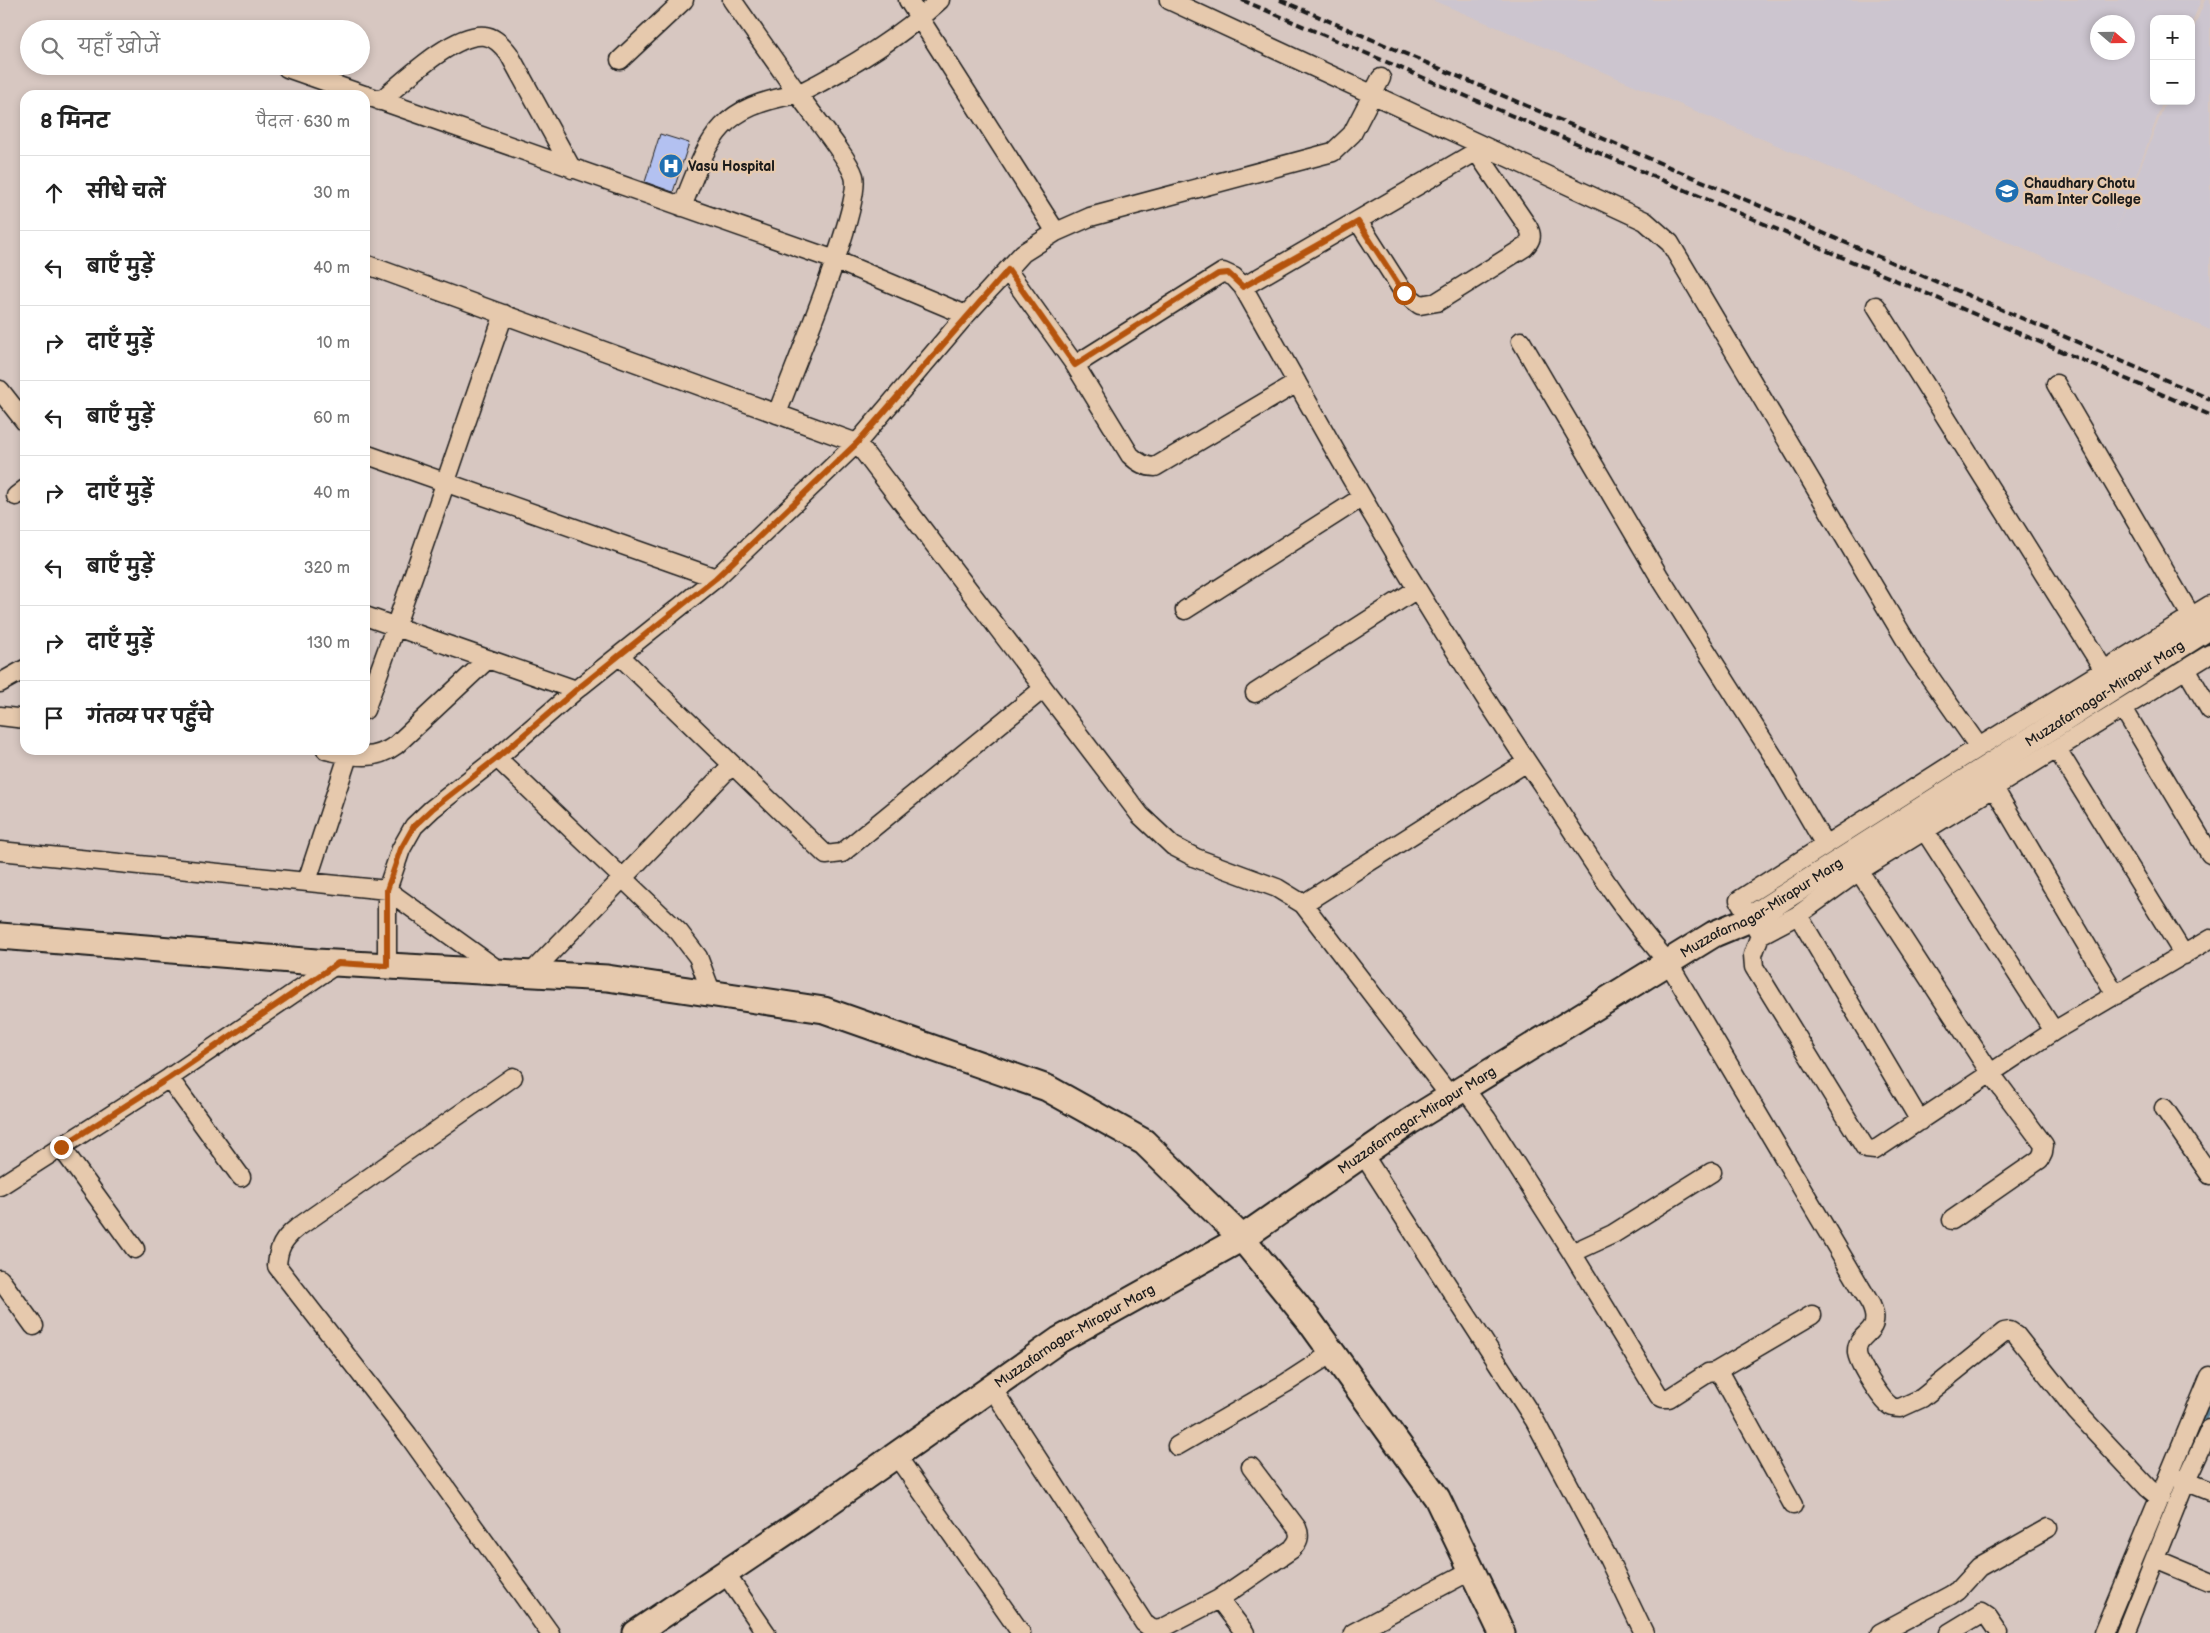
<!DOCTYPE html>
<html lang="hi">
<head>
<meta charset="utf-8">
<style>
	body { margin:0; font-family:"Balsamiq Sans","Playpen Sans Deva",sans-serif; background:#f2f2f2; color:#222 }
	.controls { position:absolute; right:15px; top:15px; display:grid; overflow:hidden; border-radius:10px; box-shadow:0 2px 8px #0003 }
	.controls button { width:45px; height:45px; display:grid; place-items:center; padding:0; border:0; border-bottom:1px solid #e0e0e0; background:#fff; color:#222; font:25px sans-serif }
	.compass { position:absolute; left:2090px; top:15px; width:45px; height:45px; border-radius:50%; background:#fff; box-shadow:0 2px 8px #0003; rotate:110deg }
	.stop { position:absolute; width:15px; height:15px; margin:-11px; border:4px solid #b45309; border-radius:50%; background:#fff }
	.stop.end { background:#b45309; border-color:#fff; box-shadow:0 1px 5px #0008 }
	.list { margin:0; padding:0; list-style:none }
	h2 { display:flex; justify-content:space-between; align-items:center; height:65px; margin:0; padding:0 20px; font-size:21px }
	h2 small { font-size:16px; font-weight:400; color:#767676 }
	.list li { display:grid; grid-template-columns:32px 1fr auto; gap:15px; align-items:center; box-sizing:border-box; height:75px; padding:0 20px; border-top:1px solid #e0e0e0 }
	.list b { display:block; font-size:19px; white-space:nowrap }
	.list em { font-size:16px; font-style:normal; color:#767676 }
	.icon { flex:none; width:28px; height:28px; fill:none; stroke:currentColor; stroke-width:2; stroke-linecap:round; stroke-linejoin:round }
	.map { position:relative; flex:none; width:2210px; height:1633px; overflow:hidden }
	.search { position:absolute; background:#fff; box-shadow:0 2px 8px #0003; left:20px; top:20px; width:350px; height:55px; display:flex; align-items:center; gap:12px; box-sizing:border-box; padding:0 18px; border-radius:28px; color:#767676; font-size:19px }
	.panel { position:absolute; background:#fff; box-shadow:0 2px 8px #0003; left:20px; top:90px; width:350px; height:665px; border-radius:15px }
	.map>svg:first-child { display:block }
	.built { fill:#ccc5cf; fill-rule:evenodd }
	.lines { fill:none; stroke-linecap:round; stroke-linejoin:round }
	.stream { stroke:#62869c; stroke-width:6 }
	.building { fill:#b3c1f1; stroke:#1c1c1c }
	.street-casing { stroke:#1c1c1c; stroke-width:21 }
	.secondary-casing { stroke:#1c1c1c; stroke-width:29 }
	.street { stroke:#e6c9ad; stroke-width:18 }
	.secondary { stroke:#e6c9ad; stroke-width:25 }
	.rail { stroke:#1c1c1c; stroke-width:4; stroke-dasharray:8 4; stroke-linecap:butt }
	.route { stroke:#b45309; stroke-width:6 }
	.labels { text-anchor:middle; stroke-width:4.5; stroke-linejoin:round; paint-order:stroke }
	.poi-label { font-size:14px; font-weight:bold; fill:#1c1c1c; stroke:#e6c9ad; text-anchor:start }
	.street-label { font-size:14px; fill:#1c1c1c; stroke:#e6c9ad }
</style>
</head>
<body>
<div class="map">
<svg width="2210" height="1633" viewBox="0 0 2210 1633">
	<rect width="100%" height="100%" fill="#d7c7c1"/>
	<filter id="ink" filterUnits="userSpaceOnUse"><feTurbulence type="fractalNoise" baseFrequency=".02" numOctaves="2"/><feDisplacementMap in="SourceGraphic" scale="10" xChannelSelector="R" yChannelSelector="G"/><feConvolveMatrix kernelMatrix="1 2 1 2 8 2 1 2 1" color-interpolation-filters="sRGB"/></filter>
	<g filter="url(#ink)">
		<path class="built" d="M1432,0H2201L2191,25V19H2154V101H2163L2116,231L2166,101H2191V36L2205,0H2210V330L2097,280ZM2098,22H2128V52H2098Z"/>
		<g class="lines">
			<path class="stream" d="M2196,1439L2210,1406
				M2115,1633L2125,1610"/>
		</g>
		<path class="building" d="M660,134L689,143L673,192L645,182Z"/>
		<g class="lines">
			<defs>
				<path id="street" d="M732,0L798,94C848,69 899,38 940,0
					M908,0L1056,232
					M1169,0L1645,221L1670,243L1915,656L1979,747
					M620,60L684,0
					M287,68L364,95
					M365,95L835,260L966,315
					M380,101C403,82 454,32 485,36C495,37 503,46 509,54L572,169
					M682,207C710,136 717,108 798,94C811,113 848,157 854,176C863,206 791,374 777,414
					M1358,221L1404,293L1420,305L1437,302L1525,247C1531,240 1533,236 1528,227L1476,151
					M365,264L857,443L1140,815L1173,846L1196,858L1277,888L1303,904L1450,1096
					M1007,270L1075,365L1130,455C1137,462 1144,467 1155,467L1297,383L1243,287L1234,277L1223,272L1075,365
					M1243,287L1484,147
					M1876,306L2104,670
					M1521,341L1659,576L1775,759L1825,845
					M1297,383C1373,520 1454,653 1541,783C1582,844 1619,908 1668,962L1871,1305C1884,1335 1856,1331 1857,1352C1857,1362 1881,1399 1889,1405C1892,1408 1896,1408 1900,1408L1922,1398L2004,1332L2010,1331L2016,1335L2076,1411L2148,1488L2160,1498
					M2056,384L2191,616
					M0,390L25,422
					M365,454L716,578
					M16,496L25,489
					M2210,605L1979,747L1739,900L1760,935L1798,915L1859,871L2210,654
					M1185,610L1361,498
					M365,616L576,690
					M620,656L826,855L842,853L1043,689
					M2186,669L2210,710
					M0,683L25,669
					M1255,693L1417,589
					M2123,708L2210,854
					M365,710C414,579 457,446 504,314
					M0,716L25,719
					M2057,749L2184,955
					M326,750C353,756 373,762 396,745L488,659
					M497,758L679,932L698,957L712,994
					M1994,788L2116,995
					M1925,831L2054,1031
					M0,851L387,890L501,972
					M1859,871L1991,1074L2044,1145L2043,1153L2040,1159L1952,1220
					M307,881L350,750
					M1303,904L1527,762
					M1798,915L1920,1121
					M1760,935L1753,955L1754,967L1864,1146L1866,1149L1875,1150L2054,1031L2210,939
					M387,966V890L401,849L414,826L432,809L497,758L576,690L716,578L857,443L966,315L1023,253L1056,232L1090,217L1333,152L1352,134L1381,78
					M530,974L731,766
					M513,1077L297,1228C283,1239 278,1248 277,1266L408,1435L550,1633
					M169,1078L241,1177
					M1464,1088L1487,1119L1572,1253L1659,1396L1663,1398H1669L1708,1373L1715,1372L1721,1374L1793,1505
					M2164,1108L2210,1175
					M61,1147L135,1249
					M1363,1154L1535,1421L1608,1558L1644,1633
					M0,1186L169,1078L338,963
					M1572,1253L1613,1234L1712,1172
					M0,1279L34,1326
					M1715,1372L1812,1315
					M992,1388L1144,1623L1153,1630L1161,1629L1219,1599L1292,1549C1298,1542 1301,1537 1297,1528L1251,1467
					M1177,1446L1286,1383L1332,1353
					M896,1455L1021,1633
					M2177,1478L2210,1491
					M2155,1559L2210,1582
					M725,1573L766,1633
					M1219,1599L1245,1633
					M1353,1633L1472,1570
					M1880,1633L1951,1595L1958,1590L1979,1567L2048,1528
					M1949,1633L1982,1613L1988,1617L1999,1633
					M2103,1633L2210,1376
					M2125,1633L2186,1481L2210,1429"/>
				<g id="secondary">
					<path d="M0,936L316,962L607,978L824,1010L1047,1088L1144,1142L1242,1238L1308,1319L1437,1498L1502,1633"/>
					<path id="s1" d="M636,1633L804,1520L1059,1340L1242,1238L1409,1122L1714,934L1750,919L2210,626"/>
				</g>
			</defs>
			<use href="#street" class="street-casing"/>
			<use href="#secondary" class="secondary-casing"/>
			<use href="#street" class="street"/>
			<use href="#secondary" class="secondary"/>
			<path class="rail" d="M1242,0L2210,415
				M1280,0L2210,399"/>
		</g>
	</g>
	<g class="lines" filter="url(#ink)">
		<path class="route" d="M61,1147L169,1078L338,963L387,966V890L401,849L414,826L432,809L497,758L576,690L716,578L857,443L1008,270L1075,365L1218,274L1228,273L1243,287L1358,222L1404,293"/>
	</g>
	<defs>
		<symbol id="hospital-disc" viewBox="-11 -11 22 22"><circle r="9.5" fill="#1f6fb2" stroke="#e6c9ad"/><path d="M-5-5h3v3.5h4V-5h3V5h-3V1.5h-4V5h-3Z" fill="#fff"/></symbol>
		<symbol id="university-disc" viewBox="-11 -11 22 22"><circle r="9.5" fill="#1f6fb2" stroke="#e6c9ad"/><path d="M0-5L7-2L0 1L-7-2ZM-4 1L0 2.5L4 1V4Q0 6-4 4Z" fill="#fff"/></symbol>
	</defs>
	<g fill-rule="evenodd">
		<use href="#hospital-disc" x="657" y="152" width="28" height="28"/>
		<use href="#university-disc" x="1993" y="177" width="28" height="28"/>
	</g>
	<g class="labels">
		<g class="poi-label">
			<text x="688" y="171">Vasu Hospital</text>
			<text x="2024" y="188">Chaudhary Chotu<tspan x="2024" dy="16">Ram Inter College</tspan></text>
		</g>
		<g class="street-label">
			<text dy="5" stroke="none"><textPath href="#s1" startOffset="1745">Muzzafarnagar-Mirapur Marg</textPath></text>
			<text dy="5" stroke="none"><textPath href="#s1" startOffset="1340">Muzzafarnagar-Mirapur Marg</textPath></text>
			<text dy="5" stroke="none"><textPath href="#s1" startOffset="935">Muzzafarnagar-Mirapur Marg</textPath></text>
			<text dy="5" stroke="none"><textPath href="#s1" startOffset="530">Muzzafarnagar-Mirapur Marg</textPath></text>
		</g>
	</g>
</svg>
<div class="controls">
<button>+</button>
<button>−</button>
</div>
<svg class="compass" viewBox="-18 -18 36 36"><path d="M0-13l5 13h-10z" fill="#e53935"/><path d="M0 13l5-13h-10z" fill="#767676"/></svg>
<div class="stop" style="left:1404px;top:293px"></div>
<div class="stop end" style="left:61px;top:1147px"></div>
<div class="search"><svg class="icon" aria-label="search" viewBox="0 0 24 24"><circle cx="10" cy="10" r="6"/><path d="M15 15l6 6"/></svg>यहाँ खोजें</div>
<section class="panel">
<h2>8 मिनट<small>पैदल · 630 m</small></h2>
<ul class="list">
<li><svg class="icon" aria-label="ahead" viewBox="0 0 24 24"><path d="M12 20V5M6 11l6-6 6 6"/></svg><div><b>सीधे चलें</b></div><em>30 m</em></li>
<li><svg class="icon" aria-label="left" viewBox="0 0 24 24"><path d="M17 20v-9H6M10 6l-5 5 5 5"/></svg><div><b>बाएँ मुड़ें</b></div><em>40 m</em></li>
<li><svg class="icon" aria-label="right" viewBox="0 0 24 24"><path d="M7 20v-9h11M14 6l5 5-5 5"/></svg><div><b>दाएँ मुड़ें</b></div><em>10 m</em></li>
<li><svg class="icon" aria-label="left" viewBox="0 0 24 24"><path d="M17 20v-9H6M10 6l-5 5 5 5"/></svg><div><b>बाएँ मुड़ें</b></div><em>60 m</em></li>
<li><svg class="icon" aria-label="right" viewBox="0 0 24 24"><path d="M7 20v-9h11M14 6l5 5-5 5"/></svg><div><b>दाएँ मुड़ें</b></div><em>40 m</em></li>
<li><svg class="icon" aria-label="left" viewBox="0 0 24 24"><path d="M17 20v-9H6M10 6l-5 5 5 5"/></svg><div><b>बाएँ मुड़ें</b></div><em>320 m</em></li>
<li><svg class="icon" aria-label="right" viewBox="0 0 24 24"><path d="M7 20v-9h11M14 6l5 5-5 5"/></svg><div><b>दाएँ मुड़ें</b></div><em>130 m</em></li>
<li><svg class="icon" aria-label="arrive" viewBox="0 0 24 24"><path d="M6 21V4h12l-3 4 3 4H6"/></svg><div><b>गंतव्य पर पहुँचे</b></div></li>
</ul>
</section>
</div>
</body>
</html>
